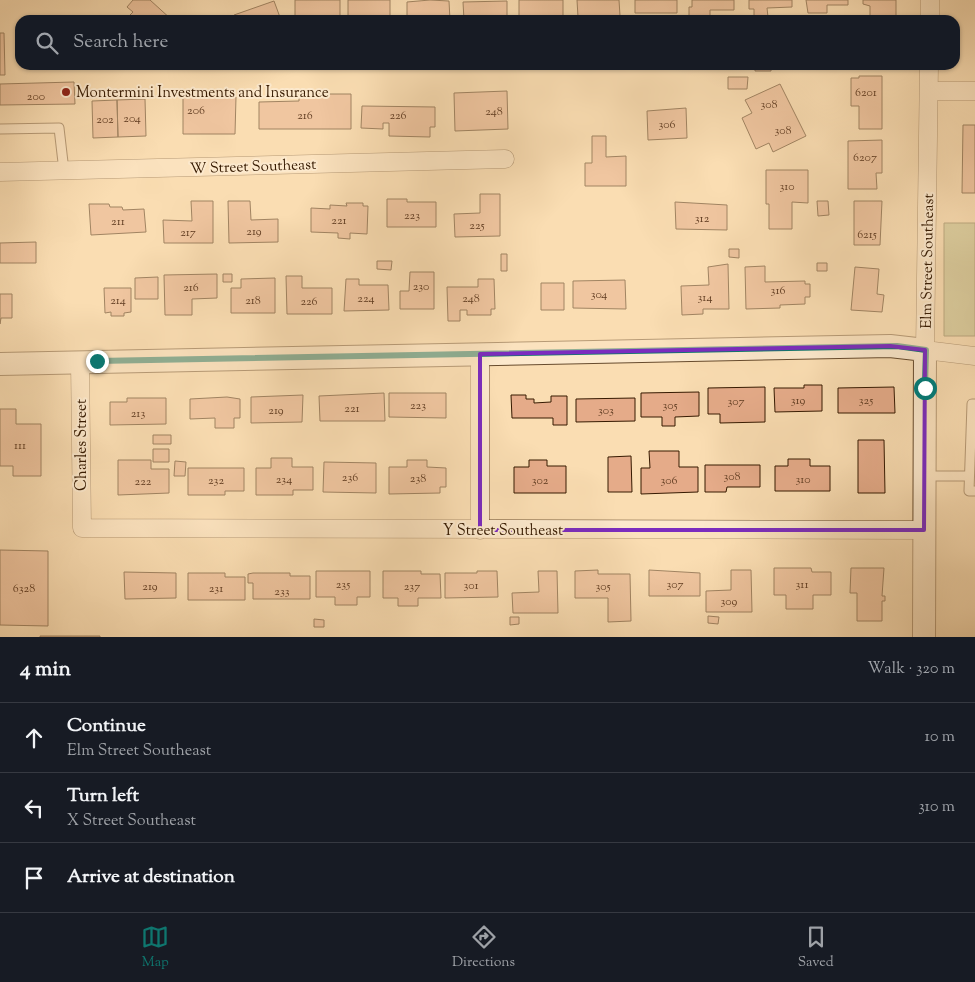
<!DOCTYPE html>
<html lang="en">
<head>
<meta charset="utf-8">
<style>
	body { margin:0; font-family:"Sorts Mill Goudy",serif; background:#242831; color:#f1f3f6 }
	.stop { position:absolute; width:15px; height:15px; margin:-11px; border:4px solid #0f766e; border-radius:50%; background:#fff }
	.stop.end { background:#0f766e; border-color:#fff; box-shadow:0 1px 5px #0008 }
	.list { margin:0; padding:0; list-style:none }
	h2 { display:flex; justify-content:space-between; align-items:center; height:65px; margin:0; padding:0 20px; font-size:21px }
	h2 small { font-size:16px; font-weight:400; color:#9ea1a6 }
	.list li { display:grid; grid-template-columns:32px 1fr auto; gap:15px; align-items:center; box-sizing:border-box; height:70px; padding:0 20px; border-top:1px solid #363941 }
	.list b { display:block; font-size:19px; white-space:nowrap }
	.list p { margin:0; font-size:16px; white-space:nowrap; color:#9ea1a6 }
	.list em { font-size:16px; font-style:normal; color:#9ea1a6 }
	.icon { flex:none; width:28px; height:28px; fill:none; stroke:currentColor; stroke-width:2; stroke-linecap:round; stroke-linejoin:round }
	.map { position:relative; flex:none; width:975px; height:637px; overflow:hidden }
	.search { position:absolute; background:#171b24; box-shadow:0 1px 4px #0004; left:15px; right:15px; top:15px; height:55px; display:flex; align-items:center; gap:12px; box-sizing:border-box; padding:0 18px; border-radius:15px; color:#9ea1a6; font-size:19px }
	.sheet { height:275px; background:#171b24 }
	nav { display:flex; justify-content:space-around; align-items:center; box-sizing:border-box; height:70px; border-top:1px solid #363941; background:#171b24; font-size:14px; color:#9ea1a6 }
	nav a { display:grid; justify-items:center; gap:2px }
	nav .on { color:#0f766e }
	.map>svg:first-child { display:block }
	.green { fill:#bcc18d; stroke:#796e47 }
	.building { fill:#e5ab89; stroke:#361a01 }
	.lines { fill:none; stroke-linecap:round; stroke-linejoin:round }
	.service-casing { stroke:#674b2d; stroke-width:11 }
	.minor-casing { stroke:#674b2d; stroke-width:19 }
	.tertiary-casing { stroke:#674b2d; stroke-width:24 }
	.service { stroke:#fce9cd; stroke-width:9 }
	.minor { stroke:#fce9cd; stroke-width:18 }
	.tertiary { stroke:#fce9cd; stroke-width:22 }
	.route { stroke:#0f766e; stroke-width:6 }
	.marked { fill:none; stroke:#7b2cbf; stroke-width:4; stroke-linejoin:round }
	.poi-dot { fill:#8f2418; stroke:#fce9cd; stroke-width:2 }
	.labels { text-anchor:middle; stroke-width:4; stroke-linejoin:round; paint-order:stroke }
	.number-label { font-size:12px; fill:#623e23 }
	.poi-label { font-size:15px; fill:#361a01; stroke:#fce9cd; text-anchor:start }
	.street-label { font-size:15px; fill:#361a01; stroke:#fce9cd }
</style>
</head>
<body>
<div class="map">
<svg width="975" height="637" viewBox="0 0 975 637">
	<rect width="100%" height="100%" fill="#faddb2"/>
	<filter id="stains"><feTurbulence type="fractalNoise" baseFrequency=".004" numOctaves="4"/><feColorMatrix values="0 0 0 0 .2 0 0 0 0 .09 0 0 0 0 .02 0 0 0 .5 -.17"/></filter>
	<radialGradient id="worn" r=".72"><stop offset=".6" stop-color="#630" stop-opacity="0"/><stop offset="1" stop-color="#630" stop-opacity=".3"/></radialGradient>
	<path class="green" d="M944,223H975V336H944Z"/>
	<path class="building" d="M133,0H150L172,20H132L128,17L133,12L127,7Z
		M295,0H340V19H295Z
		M348,0H390V19L348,20Z
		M430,0L449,1L450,20H407V2Z
		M519,0H563V19L519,20Z
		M577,0H619L620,16L582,20V17H578Z
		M635,0H677V13H635Z
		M692,0H734V10H710V20H689V7H692Z
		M749,0H792V7L767,8L768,17H754V9H749Z
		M806,0H848V5H827V13H808Z
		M863,0H896V20H870V6L863,4Z
		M274,1L281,20H236L234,15Z
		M507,1V20H464L463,2Z
		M0,33H4L5,75H0Z
		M806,65H840V68L806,69Z
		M755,66H771V71H755Z
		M859,76H882V129H859V106H851V78H859Z
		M728,77H748L747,89H728Z
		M74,82L75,104L0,105V84Z
		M780,84L806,136L773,152L769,143L756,149L742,118L752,113L745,100Z
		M507,91L508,129L455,131L454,93Z
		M299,94H351V129H259V102L299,101Z
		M183,97H236L235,134H183Z
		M145,99L146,136L118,137L117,100Z
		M117,100L118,137L93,138L92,101Z
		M362,106L435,107V127H430V137L389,136V123H383V129L361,128Z
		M686,108L687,138L648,140L647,111Z
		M963,125H975V193H962Z
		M592,136H606V157L626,156V186H585V163H592Z
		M882,140V173H876L877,189H848V141Z
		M766,170H808V203L792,202V229H769V204H766Z
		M480,194H500V236L455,237L454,214L480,213Z
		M387,199H407V202H436V227H387Z
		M191,201H213V243H164L163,220L192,221Z
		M228,201H250L251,220L278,219V242L229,243Z
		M817,201H828L829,215L818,216Z
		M854,201H882L880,245H854Z
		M675,202L727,205V230L676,229Z
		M346,203H363V206H368L367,234L350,233V239L338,238V233L311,232V208L330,209V205L347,206Z
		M89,204H109L110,207H122L123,210L144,209L146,232L91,235Z
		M36,242V263H0V243Z
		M729,249H739V258L729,257Z
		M501,254H507V271H501Z
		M377,261H392L391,270L377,269Z
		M817,263H827V271H817Z
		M728,264L729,309H703V314L682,315L681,286L709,285L708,267Z
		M765,266V282L805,281V284H810V297H805V304L780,305V308L746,309L745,267Z
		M855,267L879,269L877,294L884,295L882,312L851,310Z
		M410,272H434V309H400V291H409Z
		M217,274V298L192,299V315H165L164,275Z
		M223,274H232V282H223Z
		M286,276H302V288H332V314H287Z
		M158,277V299H135V278Z
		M275,278V313H231V288H241V279Z
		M346,279H359V285H388L389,310L344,311Z
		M478,279H494L495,309H491V315H467V310H460V321H448L447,287H478Z
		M625,280L626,309L573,308V281Z
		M541,283H564V310H541Z
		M104,288H131V312L124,313V316H111V312L105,313Z
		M0,294H12V318H1L0,324Z
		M804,385H822V411L775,412L774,388H804Z
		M765,387V422L720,423V414H708V388Z
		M894,387L895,413H838V388Z
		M699,392V416L675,417V426H662V417H641V393Z
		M384,393L385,421H320L319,396Z
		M389,393H446V418L389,417Z
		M303,395L302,422L251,423V397Z
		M511,395H526V399H534V403L551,402V396H567V425H553V418H512Z
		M227,397L240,399V418H234V428H215V418L190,419V399Z
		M127,398H166V424L110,425V402H127Z
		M635,398V421L576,422V399Z
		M0,409H16V424H41V476H13V466H0Z
		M153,435H171V444H153Z
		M858,440H884L885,493H858Z
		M153,449H169V462H153Z
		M649,451H679V467H698V492L641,494V468H650Z
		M631,456L632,492H608V457Z
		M271,458H292V467H313V490H293V495H256V468H271Z
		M788,459H810V466H830V491H775V466H788Z
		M118,460H151V469H169V493L118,495Z
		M407,460H427V467L446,468V487H440V493L389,494V467H407Z
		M529,460H547V466H566V493H514V467H529Z
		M175,461L186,462L185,476H174Z
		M324,462L376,463V493L323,492Z
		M705,465H760V487H727L726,492H705Z
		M188,468H244V491H225V495H188Z
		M0,550L48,551V626L0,625Z
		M774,568H811L812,572H831V595H813V609H786V595H774Z
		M851,568H884L882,596H885V601H882V621H857V593H850Z
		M598,570V574H630L631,621L608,622V598H575V571Z
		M649,570L700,573V596H649Z
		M731,570H751L752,612H706V591L731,590Z
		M316,571H370V597H357V605H335V597H316Z
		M383,571H421V574H440L441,598H418V606H398V598H383Z
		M477,571H497L498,597L445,598V573H477Z
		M538,571H557L558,613H513L512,593L539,592Z
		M124,572L176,573V598L125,599Z
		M188,573H225V577H245V600H188Z
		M253,573H290V576H310V599H253V583H248V574Z
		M708,616L719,617L718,624L708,623Z
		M510,617H519V624L510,625Z
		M314,619L324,620V627H314Z
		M40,636H100V637H40Z"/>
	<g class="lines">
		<defs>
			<path id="service" d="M0,129L59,128L64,171
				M975,404H972L969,491H975
				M925,476H969"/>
			<path id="minor" d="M930,20V0
				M929,65L925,350L975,356
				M929,91H975
				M0,172L505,159
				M80,361L82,528L924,530
				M480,530V354"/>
			<path id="tertiary" d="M0,364L890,346L925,350L924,637"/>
		</defs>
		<use href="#service" class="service-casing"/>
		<use href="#minor" class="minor-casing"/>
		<use href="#tertiary" class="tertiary-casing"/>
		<use href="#service" class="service"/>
		<use href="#minor" class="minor"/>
		<use href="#tertiary" class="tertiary"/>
	</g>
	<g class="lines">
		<path class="route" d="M97,361L897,346L926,350L925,388"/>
	</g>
	<path d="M0 0H975V637H0ZM890,346L925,350L924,530H480V354Z" fill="#faddb2" fill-opacity=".55" fill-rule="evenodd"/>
	<path class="marked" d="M890,346L925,350L924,530H480V354Z"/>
	<circle class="poi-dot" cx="66" cy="92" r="5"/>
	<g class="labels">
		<g class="number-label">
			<text x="866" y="96">6201</text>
			<text x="36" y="100">200</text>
			<text x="769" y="108">308</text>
			<text x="196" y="114">206</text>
			<text x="494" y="115">248</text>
			<text x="305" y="119">216</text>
			<text x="398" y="119">226</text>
			<text x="132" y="122">204</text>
			<text x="105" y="123">202</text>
			<text x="667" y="128">306</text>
			<text x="783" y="134">308</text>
			<text x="865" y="161">6207</text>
			<text x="787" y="190">310</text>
			<text x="412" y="219">223</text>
			<text x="702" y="222">312</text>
			<text x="339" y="224">221</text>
			<text x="118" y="225">211</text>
			<text x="477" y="229">225</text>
			<text x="254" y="235">219</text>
			<text x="188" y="236">217</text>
			<text x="867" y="238">6215</text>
			<text x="421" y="290">230</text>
			<text x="191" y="291">216</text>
			<text x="778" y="294">316</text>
			<text x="599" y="298">304</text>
			<text x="705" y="301">314</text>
			<text x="366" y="302">224</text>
			<text x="471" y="302">248</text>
			<text x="118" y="304">214</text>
			<text x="253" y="304">218</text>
			<text x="309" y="305">226</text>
			<text x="798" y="404">319</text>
			<text x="866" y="404">325</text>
			<text x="736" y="405">307</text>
			<text x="418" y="409">223</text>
			<text x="670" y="409">305</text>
			<text x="352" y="412">221</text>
			<text x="276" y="414">219</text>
			<text x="606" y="414">303</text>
			<text x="138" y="417">213</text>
			<text x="20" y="449">111</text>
			<text x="732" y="480">308</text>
			<text x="350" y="481">236</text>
			<text x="418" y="482">238</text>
			<text x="284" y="483">234</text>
			<text x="803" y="483">310</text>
			<text x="216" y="484">232</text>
			<text x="540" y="484">302</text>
			<text x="669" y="484">306</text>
			<text x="143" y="485">222</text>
			<text x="343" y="588">235</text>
			<text x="675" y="588">307</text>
			<text x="802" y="588">311</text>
			<text x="471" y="589">301</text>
			<text x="150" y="590">219</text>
			<text x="412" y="590">237</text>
			<text x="603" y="590">305</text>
			<text x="24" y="592">6328</text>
			<text x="216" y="592">231</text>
			<text x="282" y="595">233</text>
			<text x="729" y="605">309</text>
		</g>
		<g class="poi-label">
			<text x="76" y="97">Montermini Investments and Insurance</text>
		</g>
		<g class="street-label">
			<text transform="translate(253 166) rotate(-2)" y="5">W Street Southeast</text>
			<text transform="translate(927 261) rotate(-89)" y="5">Elm Street Southeast</text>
			<text transform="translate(81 445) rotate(-90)" y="5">Charles Street</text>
			<text x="503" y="535">Y Street Southeast</text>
		</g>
	</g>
	<rect width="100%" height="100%" filter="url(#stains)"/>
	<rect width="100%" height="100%" fill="url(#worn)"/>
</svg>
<div class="stop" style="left:925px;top:388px"></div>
<div class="stop end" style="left:97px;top:361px"></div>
<div class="search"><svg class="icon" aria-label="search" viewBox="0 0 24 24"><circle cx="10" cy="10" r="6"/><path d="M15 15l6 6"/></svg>Search here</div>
</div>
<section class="sheet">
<h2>4 min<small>Walk · 320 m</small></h2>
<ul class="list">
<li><svg class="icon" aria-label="ahead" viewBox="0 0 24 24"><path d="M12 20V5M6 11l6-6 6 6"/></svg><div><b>Continue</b><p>Elm Street Southeast</p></div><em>10 m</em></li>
<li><svg class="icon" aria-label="left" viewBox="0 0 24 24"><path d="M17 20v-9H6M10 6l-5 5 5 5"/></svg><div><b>Turn left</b><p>X Street Southeast</p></div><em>310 m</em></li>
<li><svg class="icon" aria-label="arrive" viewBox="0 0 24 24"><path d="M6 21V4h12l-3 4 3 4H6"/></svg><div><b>Arrive at destination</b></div></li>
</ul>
</section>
<nav>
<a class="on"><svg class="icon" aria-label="map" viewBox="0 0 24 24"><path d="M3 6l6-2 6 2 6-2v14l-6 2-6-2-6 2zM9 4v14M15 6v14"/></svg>Map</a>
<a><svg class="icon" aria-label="directions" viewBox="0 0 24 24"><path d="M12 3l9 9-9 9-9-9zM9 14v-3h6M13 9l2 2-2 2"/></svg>Directions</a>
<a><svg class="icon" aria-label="saved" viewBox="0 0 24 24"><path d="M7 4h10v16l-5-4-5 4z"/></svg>Saved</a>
</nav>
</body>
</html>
